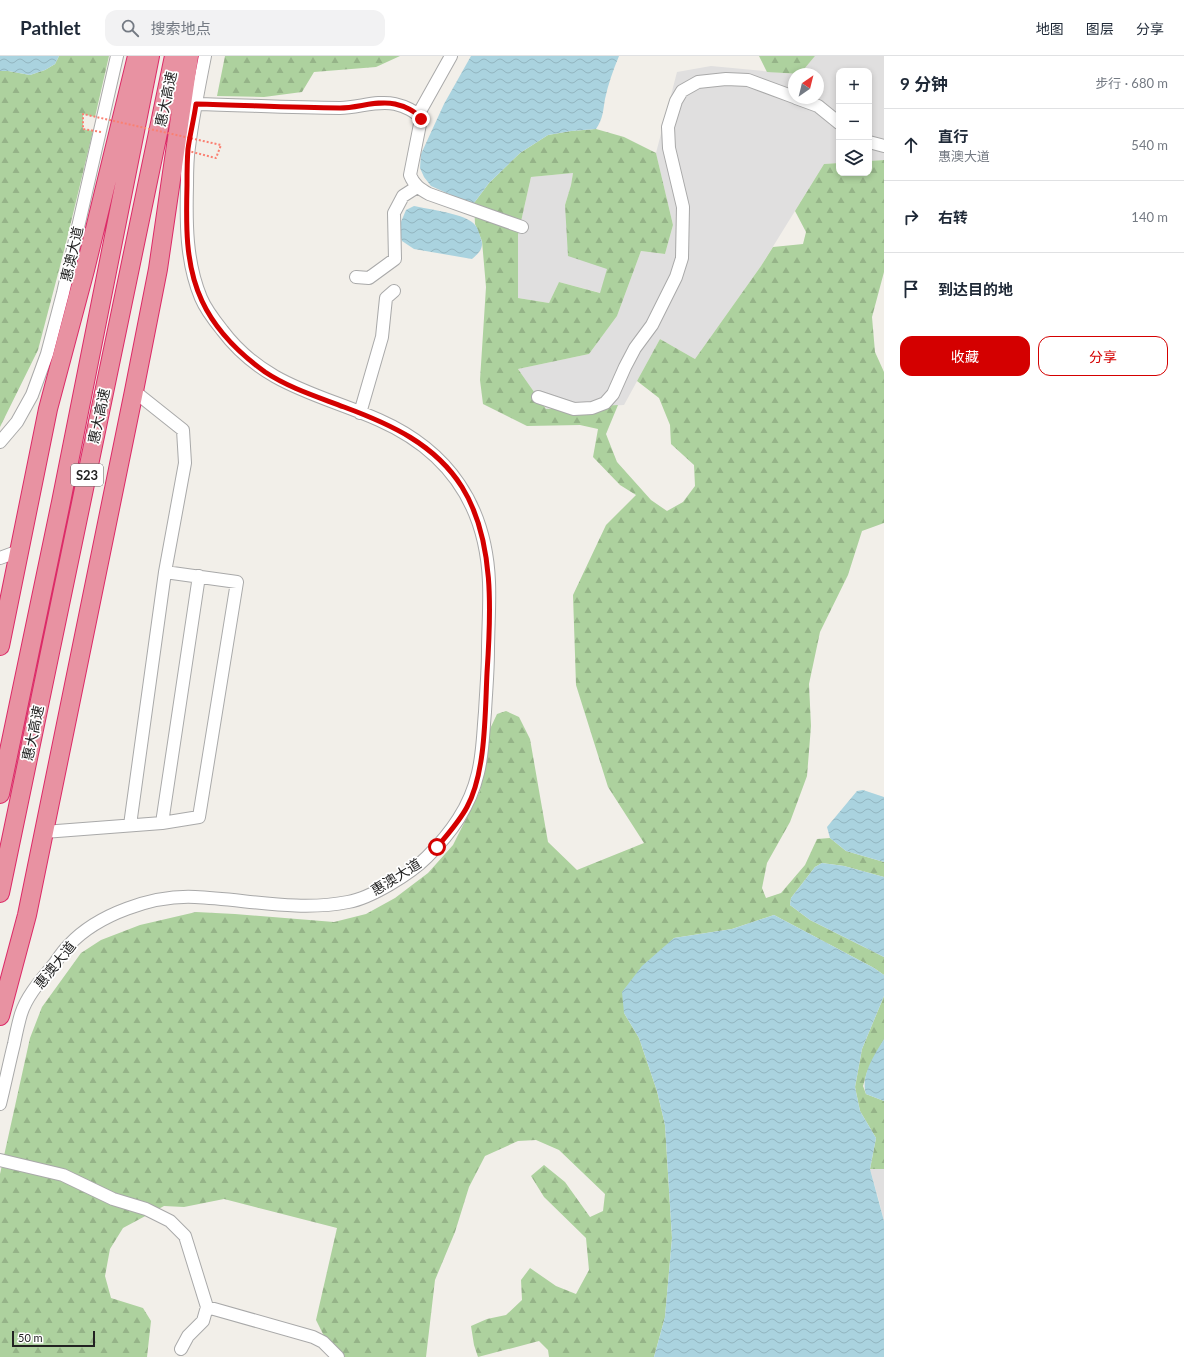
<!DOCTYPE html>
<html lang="zh">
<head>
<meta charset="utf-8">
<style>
	body { margin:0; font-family:Lato,"Noto Sans SC",sans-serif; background:#f2f2f3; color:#1f2937 }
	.controls { position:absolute; right:12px; top:12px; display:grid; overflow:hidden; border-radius:8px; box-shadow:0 2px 6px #0003 }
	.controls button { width:36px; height:36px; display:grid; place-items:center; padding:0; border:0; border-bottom:1px solid #e0e1e3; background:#fff; color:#1f2937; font:20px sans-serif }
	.compass { position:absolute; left:788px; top:12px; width:36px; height:36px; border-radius:50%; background:#fff; box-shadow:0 2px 6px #0003; rotate:35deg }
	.scale { position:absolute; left:12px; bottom:10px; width:83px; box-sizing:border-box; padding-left:4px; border:2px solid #222; border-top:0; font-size:11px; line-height:14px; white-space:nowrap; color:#222; -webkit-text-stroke:3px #fff; paint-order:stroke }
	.stop { position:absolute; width:12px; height:12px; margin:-9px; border:3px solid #d40000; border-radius:50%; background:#fff }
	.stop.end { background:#d40000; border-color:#fff; box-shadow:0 1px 4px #0008 }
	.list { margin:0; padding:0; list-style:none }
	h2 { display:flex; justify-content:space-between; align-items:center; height:52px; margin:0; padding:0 16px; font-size:17px }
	h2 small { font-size:13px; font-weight:400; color:#747a83 }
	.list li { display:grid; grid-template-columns:26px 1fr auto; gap:12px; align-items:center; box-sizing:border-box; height:72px; padding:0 16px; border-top:1px solid #e0e1e3 }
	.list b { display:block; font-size:15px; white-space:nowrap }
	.list p { margin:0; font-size:13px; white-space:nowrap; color:#747a83 }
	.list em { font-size:13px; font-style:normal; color:#747a83 }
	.actions { display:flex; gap:8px; padding:12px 16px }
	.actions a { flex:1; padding:9px 0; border:1px solid #d40000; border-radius:12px; text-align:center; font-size:14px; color:#d40000 }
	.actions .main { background:#d40000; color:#fff }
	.icon { flex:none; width:22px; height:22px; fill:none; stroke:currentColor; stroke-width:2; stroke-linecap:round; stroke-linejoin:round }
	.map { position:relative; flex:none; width:884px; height:1301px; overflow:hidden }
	header { display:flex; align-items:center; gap:24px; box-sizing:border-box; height:56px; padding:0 20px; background:#fff; border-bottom:1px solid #e0e1e3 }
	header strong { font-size:19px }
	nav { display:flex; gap:22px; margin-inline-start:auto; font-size:14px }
	.search { width:280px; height:36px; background:#f2f2f3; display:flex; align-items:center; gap:10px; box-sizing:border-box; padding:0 14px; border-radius:12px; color:#747a83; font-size:15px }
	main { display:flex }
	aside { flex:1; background:#fff }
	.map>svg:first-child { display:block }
	.residential { fill:#e0dfdf }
	.forest { fill:url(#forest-firs); fill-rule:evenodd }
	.water { fill:url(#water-waves) }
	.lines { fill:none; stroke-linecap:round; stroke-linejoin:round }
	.minor-casing { stroke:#a9a9a9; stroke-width:14 }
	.highway-casing { stroke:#dc2a67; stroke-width:20 }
	.minor { stroke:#fff; stroke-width:12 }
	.highway { stroke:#e892a2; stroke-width:18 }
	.path-bridge { stroke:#fa8072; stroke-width:2; stroke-dasharray:2 2; stroke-linecap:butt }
	.route { stroke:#d40000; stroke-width:5 }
	.labels { text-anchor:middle; stroke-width:3.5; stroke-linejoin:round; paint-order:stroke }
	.shield { fill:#fff; stroke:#646464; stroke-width:1 }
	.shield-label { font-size:13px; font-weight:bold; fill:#222 }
	.street-label { font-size:14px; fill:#222; stroke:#fff }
</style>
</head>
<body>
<header>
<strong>Pathlet</strong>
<div class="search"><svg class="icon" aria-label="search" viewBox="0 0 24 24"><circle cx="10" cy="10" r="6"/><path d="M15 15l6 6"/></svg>搜索地点</div>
<nav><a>地图</a><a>图层</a><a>分享</a></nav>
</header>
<main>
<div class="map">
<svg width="884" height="1301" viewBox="0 0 884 1301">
	<defs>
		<pattern id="forest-firs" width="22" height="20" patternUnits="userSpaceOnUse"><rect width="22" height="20" fill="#add19e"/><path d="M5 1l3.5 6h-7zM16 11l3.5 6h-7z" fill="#95b388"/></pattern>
		<pattern id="water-waves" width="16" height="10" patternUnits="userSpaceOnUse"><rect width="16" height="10" fill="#aad3df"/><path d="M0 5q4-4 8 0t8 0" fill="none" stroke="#92b5bf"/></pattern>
	</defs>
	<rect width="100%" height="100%" fill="#f2efe9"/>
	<path class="residential" d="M815,0H884V104L869,105V15H839V107L824,108L761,210L695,303L660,283L624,349L546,353L518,313L589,298L617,260L641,195L665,198L673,169L656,97L677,16L711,10L794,18V42H818V18H800Z
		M573,117L571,129L565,149L608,213L601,237L559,226L549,247L518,242V179L531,121Z
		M870,1113H884V1165L879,1145Z"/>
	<path class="forest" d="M59,0H109L95,61L83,58V73L93,75L65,191L38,294L0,371V15H8L30,19L45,14L55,8Z
		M225,0H400L376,11L314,16L302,36L264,41L217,40Z
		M759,0H815L800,18L767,16Z
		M596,73L624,81L656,97L673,169L665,198L641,195L617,260L589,298L518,313L546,353L618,349L606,378L617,406L651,444L667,455L683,446L695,430L694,409L671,388L670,369L659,342L637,325L660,283L695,303L761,210L773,191L803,188L806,176L795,155L824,108L839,107V117H869V105L884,104V216L872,261L875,296L884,316V467L862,475L848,519L820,576L809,628L811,670L807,720L790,766L767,807L762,832L766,842L781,837L805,809L817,783L830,782L846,795L884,806V821L844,810L822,807L815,811L791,842L790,849L810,864L884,901V919L874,912L774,859L732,873L674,882L624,957L639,982L657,1035L665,1069L672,1182L665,1261L654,1301H549L548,1294L539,1285L478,1301L474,1289L471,1270L487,1263L506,1259L522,1244L521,1224L530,1212L556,1230L576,1238L589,1214L586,1182L544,1141L531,1120L544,1109L565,1126L590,1161L603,1155L605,1138L559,1094L536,1084L518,1085L485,1100L469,1131L455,1176L435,1224L426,1301H343L324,1280L316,1264L337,1172L224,1143L184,1151L164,1150L123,1172L110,1193L105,1220L111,1242L143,1252L151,1265L147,1301H0V1118L30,982L42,951L81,897L101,884L140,869L196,856L235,858L334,866L366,858L395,842L428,817L453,789L480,735L490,673L497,658L506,655L519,661L530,683L548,786L577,814L644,787L608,731L576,629L573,539L606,469L636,439L620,429L593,401L598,373L580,369L527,370L483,348L480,324L486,231L482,185L475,168L474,147L489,127L520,97L548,79L571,75ZM573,117L571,129L565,149L568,200L607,213L600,237L559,226L549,247L518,242V179L531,121Z
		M884,940V983L867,1016L863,1030L866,1038L884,1045V1113H870L876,1082L860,1055L855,1031L862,993Z"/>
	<path class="water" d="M0,0H59L55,8L45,14L30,19L8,15H0Z
		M471,0H619C613,14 608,29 605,43C603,55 603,63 596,73L571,75L548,79L520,97L489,127L474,147H469L431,130L424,121L420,112L421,98L444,48Z
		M414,150C427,153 468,158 475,169C478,172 479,177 480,180C485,191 480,196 472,203L414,193L402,185L398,173L406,154Z
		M863,734L884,741V806L846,795L830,782L827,771L857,735Z
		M822,807L844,810L884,821V901L810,864L790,849L791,842L815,811Z
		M774,859L874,912L884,919V940L862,993L855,1031L860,1055L876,1082L870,1113L884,1165V1301H654L665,1261L672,1182L665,1069L657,1035L639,982L624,957L622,936L642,910L674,882L732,873Z
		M884,983V1045L866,1038C860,1020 875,998 884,983Z"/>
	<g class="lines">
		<defs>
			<path id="minor" d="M796,42L818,50L839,67
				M196,48C244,49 292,52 340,52C358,52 377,44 395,48C404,50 416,55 421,63L410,119C414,129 420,133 429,138L522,171
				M418,59L451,0
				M869,86L884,90
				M356,221L369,222L395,203L394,157L403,140L417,131
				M538,341L574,353L592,352L605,347L613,338L625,311L635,292L652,269L676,221L682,202L683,151L669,92L668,71L676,45L682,35L698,26L726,23L748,24L794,41
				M360,357L382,281L386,242L394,235
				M0,386L17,366L32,339L47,298L63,237L117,0
				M0,502L19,495
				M162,767L199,520
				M130,769L165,516
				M44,776L162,767L199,761L237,526L165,516L185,407L183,374L134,335
				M0,1048C5,1028 9,1008 14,988C16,978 18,968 21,958C27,939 42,923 55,907C59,901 64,894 69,889C98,858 153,839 195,841C245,843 297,856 348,846C371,842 410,818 427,801C451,777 470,751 478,717C483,697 483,677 485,656C486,636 488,615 488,595C488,572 490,549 489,526C486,450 449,395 379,364C320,338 264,330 222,274C214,264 206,254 201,242C186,206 186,167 187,129C187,116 187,103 189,91C193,60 199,30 205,0
				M0,1104L63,1119L113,1143L146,1153L170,1165L185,1180L207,1251L203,1265L188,1280L181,1293
				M207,1251L313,1281L323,1286L338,1301"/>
			<path id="highway" d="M0,590L48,353L85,214L137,0
				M0,738L61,446L150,0
				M0,837L174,0
				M0,960L27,859L134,335L158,213L189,0"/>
		</defs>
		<use href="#minor" class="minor-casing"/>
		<use href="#highway" class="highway-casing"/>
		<use href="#minor" class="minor"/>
		<use href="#highway" class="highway"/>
		<path class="path-bridge" d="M101,76L83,73V58L221,89L216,102L188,95"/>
	</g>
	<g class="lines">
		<path class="route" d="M421,63C416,55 404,50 395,48C377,44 358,52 340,52C292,52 244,49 196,48C194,63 190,78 188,93C187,105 187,117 187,129C186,168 185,209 202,245C215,273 240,298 265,316C289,332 318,341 344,351C390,368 435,388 462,431C495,484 491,558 487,617C485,657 486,716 467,751C459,766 447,779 437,791"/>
	</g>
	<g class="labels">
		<rect class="shield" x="71" y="408" width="32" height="22" rx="3"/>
		<g class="shield-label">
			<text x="87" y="424">S23</text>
		</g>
		<g class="street-label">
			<text transform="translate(166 43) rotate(-78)" y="5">惠大高速</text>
			<text transform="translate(72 198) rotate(-77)" y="5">惠澳大道</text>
			<text transform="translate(99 360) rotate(-78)" y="5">惠大高速</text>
			<text transform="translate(33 677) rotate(-78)" y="5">惠大高速</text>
			<text transform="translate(396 821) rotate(-32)" y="5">惠澳大道</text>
			<text transform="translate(55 909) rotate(-51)" y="5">惠澳大道</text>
		</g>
	</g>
</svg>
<div class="controls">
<button>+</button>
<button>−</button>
<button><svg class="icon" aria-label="layers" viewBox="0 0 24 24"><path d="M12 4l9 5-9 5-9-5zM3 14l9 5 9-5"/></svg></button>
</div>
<svg class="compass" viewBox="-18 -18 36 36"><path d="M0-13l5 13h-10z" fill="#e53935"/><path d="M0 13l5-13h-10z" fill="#747a83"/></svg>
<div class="scale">50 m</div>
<div class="stop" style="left:437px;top:791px"></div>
<div class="stop end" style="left:421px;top:63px"></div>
</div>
<aside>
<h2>9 分钟<small>步行 · 680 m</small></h2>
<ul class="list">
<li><svg class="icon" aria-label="ahead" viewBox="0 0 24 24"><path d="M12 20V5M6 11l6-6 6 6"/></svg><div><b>直行</b><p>惠澳大道</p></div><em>540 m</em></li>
<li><svg class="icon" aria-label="right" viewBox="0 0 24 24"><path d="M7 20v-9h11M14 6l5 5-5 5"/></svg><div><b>右转</b></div><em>140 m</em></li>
<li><svg class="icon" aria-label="arrive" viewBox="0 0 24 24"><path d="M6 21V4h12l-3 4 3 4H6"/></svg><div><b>到达目的地</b></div></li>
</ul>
<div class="actions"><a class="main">收藏</a><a>分享</a></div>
</aside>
</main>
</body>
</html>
